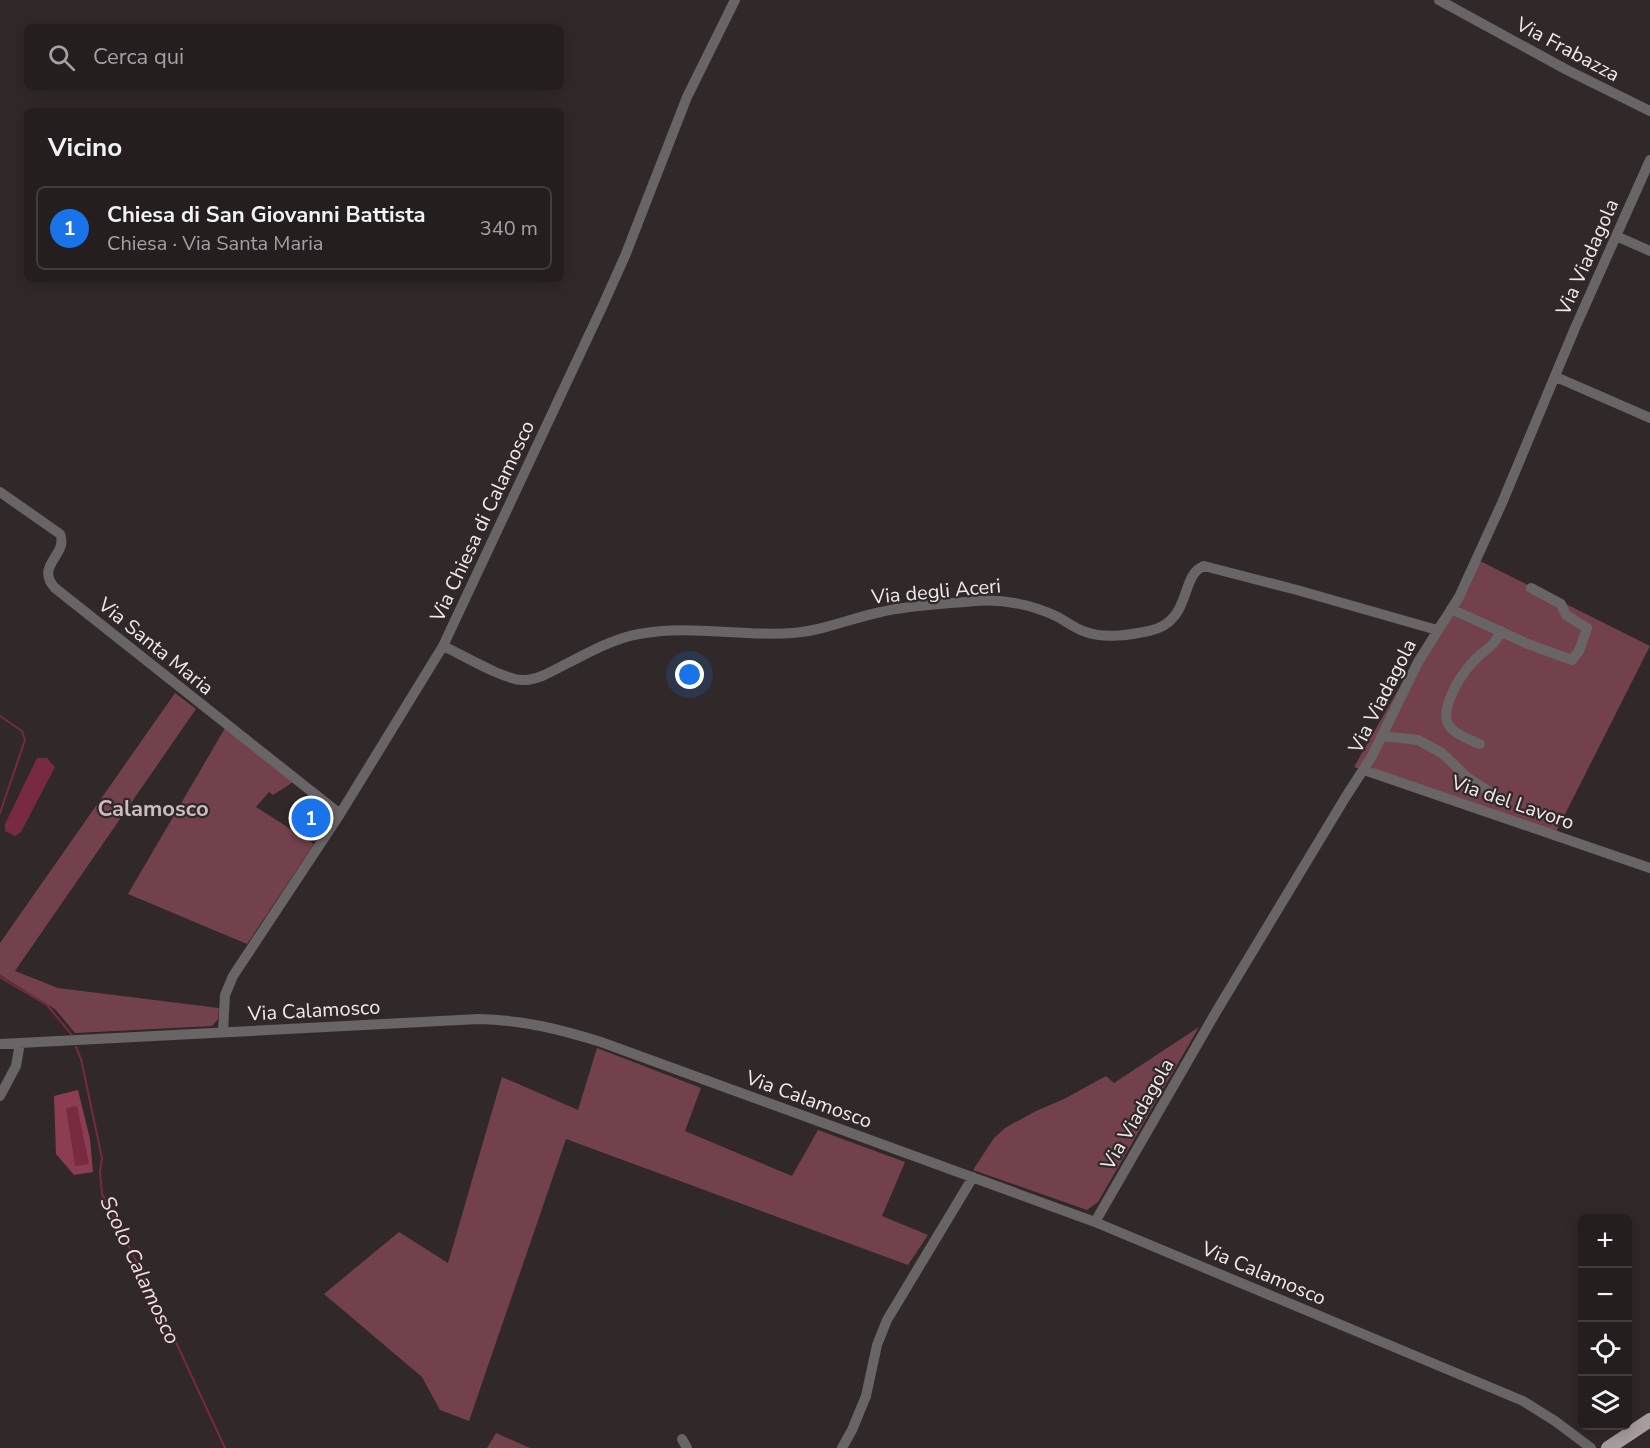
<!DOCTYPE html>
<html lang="it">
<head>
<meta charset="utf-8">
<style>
	body { margin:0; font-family:"Nunito Sans",sans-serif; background:#2d2728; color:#f1f3f6 }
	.controls { position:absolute; right:18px; bottom:18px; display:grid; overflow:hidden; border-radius:9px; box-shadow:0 3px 15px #0003 }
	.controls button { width:54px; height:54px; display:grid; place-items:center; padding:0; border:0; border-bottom:2px solid #423c3d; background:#251e1f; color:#f1f3f6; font:30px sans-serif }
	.you { position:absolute; left:690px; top:675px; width:21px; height:21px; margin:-15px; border:4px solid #fff; border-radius:50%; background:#1a73e8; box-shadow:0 0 0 9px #1a73e833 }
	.badge { display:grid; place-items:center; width:39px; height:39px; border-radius:50%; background:#1a73e8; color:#fff; font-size:20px; font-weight:700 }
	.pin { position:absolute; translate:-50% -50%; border:3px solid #fff; box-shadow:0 2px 6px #0006 }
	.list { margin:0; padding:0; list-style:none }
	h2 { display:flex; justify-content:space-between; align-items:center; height:78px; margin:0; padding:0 24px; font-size:26px }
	h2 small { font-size:20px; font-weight:400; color:#a3a2a4 }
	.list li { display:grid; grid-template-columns:39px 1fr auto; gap:18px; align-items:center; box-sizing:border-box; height:84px; margin:0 12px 12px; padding:0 12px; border:2px solid #423c3d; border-radius:9px }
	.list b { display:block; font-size:22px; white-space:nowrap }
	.list p { margin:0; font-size:20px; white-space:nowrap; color:#a3a2a4 }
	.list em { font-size:20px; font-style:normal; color:#a3a2a4 }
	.icon { flex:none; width:33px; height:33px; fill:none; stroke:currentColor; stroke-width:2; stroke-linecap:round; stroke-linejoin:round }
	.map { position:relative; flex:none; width:1650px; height:1448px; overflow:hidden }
	.search { position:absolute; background:#251e1f; box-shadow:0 3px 15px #0003; left:24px; top:24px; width:540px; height:66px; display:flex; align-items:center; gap:15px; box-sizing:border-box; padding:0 21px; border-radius:9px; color:#a3a2a4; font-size:22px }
	.panel { position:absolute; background:#251e1f; box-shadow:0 3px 15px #0003; left:24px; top:108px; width:540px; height:174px; border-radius:9px }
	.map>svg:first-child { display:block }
	.green { fill:#73414c }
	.forest { fill:#8d3d51 }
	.water { fill:#782a40 }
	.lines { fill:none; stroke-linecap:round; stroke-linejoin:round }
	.stream { stroke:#782a40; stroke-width:2 }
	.minor { stroke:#696465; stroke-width:10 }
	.major { stroke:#a79d9e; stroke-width:14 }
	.labels { text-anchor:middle; stroke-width:4.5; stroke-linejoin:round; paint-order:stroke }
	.street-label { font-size:20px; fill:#f0eaeb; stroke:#312829 }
	.water-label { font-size:21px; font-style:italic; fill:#f6dde1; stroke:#312829 }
	.quarter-label { font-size:22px; font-weight:bold; fill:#c9bdbf; stroke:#312829 }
</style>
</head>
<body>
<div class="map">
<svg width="1650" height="1448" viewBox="0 0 1650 1448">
	<rect width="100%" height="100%" fill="#312829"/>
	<path class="green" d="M1474,558L1650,646L1553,838L1354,767L1435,625L1455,596Z
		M175,693L196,709L15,971L58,988L219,1008L218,1019L212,1026L75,1033L55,1009L0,975V943Z
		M228,723L301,777L273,795L269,792L256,807L314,844L247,944L128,894Z
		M1199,1027L1098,1202L1087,1210L973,1170L994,1138L1005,1128L1036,1111L1064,1099L1106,1076L1114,1083Z
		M597,1048L701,1088L685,1131L792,1176L818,1130L905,1162L882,1216L928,1235L908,1265L566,1139L469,1421L440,1410L422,1377L324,1294L399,1232L448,1263L502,1077L578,1110Z
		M496,1433L530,1448H487Z"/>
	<path class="forest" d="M78,1090L90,1139L93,1172L74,1175L56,1154L54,1096Z"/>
	<path class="water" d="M37,758H47L55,767L21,832L15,836L5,831V824Z
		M77,1106L89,1164L75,1166L66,1108Z"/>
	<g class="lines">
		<path class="stream" d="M0,716L22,731L25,740L0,813
			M0,977L47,1005L71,1034
			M76,1047L81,1059L102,1158L100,1172L102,1194L161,1310L225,1448"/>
		<path class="minor" d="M1439,0L1567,70L1650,111
			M1616,236L1650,251
			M1556,377L1650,418
			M0,492L60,534C69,555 34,565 55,588L340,814
			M1451,609L1528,644L1572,660L1579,651L1587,628L1566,615L1561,604L1531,588
			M443,646C463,655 502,679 522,680C539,681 557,668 572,661C593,650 616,638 639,634C689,624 742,637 793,633C823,631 851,618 881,612C911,605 944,604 975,601C1005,599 1031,604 1058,617C1067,622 1076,629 1086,632C1105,639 1129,635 1149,631C1193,622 1179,575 1204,566L1297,590L1437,630
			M1382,736L1418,740L1442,753L1468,778L1496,796
			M1480,744C1471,740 1458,736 1451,728C1436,713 1461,674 1473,662C1484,649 1493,649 1501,631
			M1364,770L1650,868
			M223,1032L225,995L233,976L340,814L443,646L603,305L625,256L687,97L735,0
			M0,1044L479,1019C523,1020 559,1029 601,1042L1095,1222L1523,1401L1555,1421L1591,1448
			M0,1096L16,1066L20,1043
			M1095,1222L1216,1012L1345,798L1372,756L1418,662L1459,597L1502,503L1575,328L1650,160
			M682,1439L687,1448
			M842,1448L852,1430L866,1396L877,1345L887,1320L973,1177"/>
		<path class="major" d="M1608,1448L1650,1420"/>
	</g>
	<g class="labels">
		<g class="street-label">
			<text transform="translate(1568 49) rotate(28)" y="7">Via Frabazza</text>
			<text transform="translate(1587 257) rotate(-66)" y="7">Via Viadagola</text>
			<text transform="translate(482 521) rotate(-65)" y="7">Via Chiesa di Calamosco</text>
			<text transform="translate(936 591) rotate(-5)" y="7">Via degli Aceri</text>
			<text transform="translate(156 646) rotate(39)" y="7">Via Santa Maria</text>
			<text transform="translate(1382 696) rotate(-63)" y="7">Via Viadagola</text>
			<text transform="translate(1513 802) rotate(19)" y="7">Via del Lavoro</text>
			<text transform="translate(314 1010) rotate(-3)" y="7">Via Calamosco</text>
			<text transform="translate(809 1099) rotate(20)" y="7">Via Calamosco</text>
			<text transform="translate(1137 1114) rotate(-60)" y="7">Via Viadagola</text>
			<text transform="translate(1264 1273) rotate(23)" y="7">Via Calamosco</text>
		</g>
		<g class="water-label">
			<text transform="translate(140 1270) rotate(65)" y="7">Scolo Calamosco</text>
		</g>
		<g class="quarter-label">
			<text x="153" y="816">Calamosco</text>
		</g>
	</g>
</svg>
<div class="controls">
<button>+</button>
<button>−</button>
<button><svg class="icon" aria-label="locate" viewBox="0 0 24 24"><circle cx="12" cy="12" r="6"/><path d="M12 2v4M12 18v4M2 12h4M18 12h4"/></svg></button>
<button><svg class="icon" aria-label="layers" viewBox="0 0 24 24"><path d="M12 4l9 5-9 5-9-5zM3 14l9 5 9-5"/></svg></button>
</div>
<div class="you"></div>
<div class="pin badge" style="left:311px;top:818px">1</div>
<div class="search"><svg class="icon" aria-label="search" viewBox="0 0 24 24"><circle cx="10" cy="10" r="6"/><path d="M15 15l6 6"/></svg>Cerca qui</div>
<section class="panel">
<h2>Vicino<small></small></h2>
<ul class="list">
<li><span class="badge">1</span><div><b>Chiesa di San Giovanni Battista</b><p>Chiesa · Via Santa Maria</p></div><em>340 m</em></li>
</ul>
</section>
</div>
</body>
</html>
